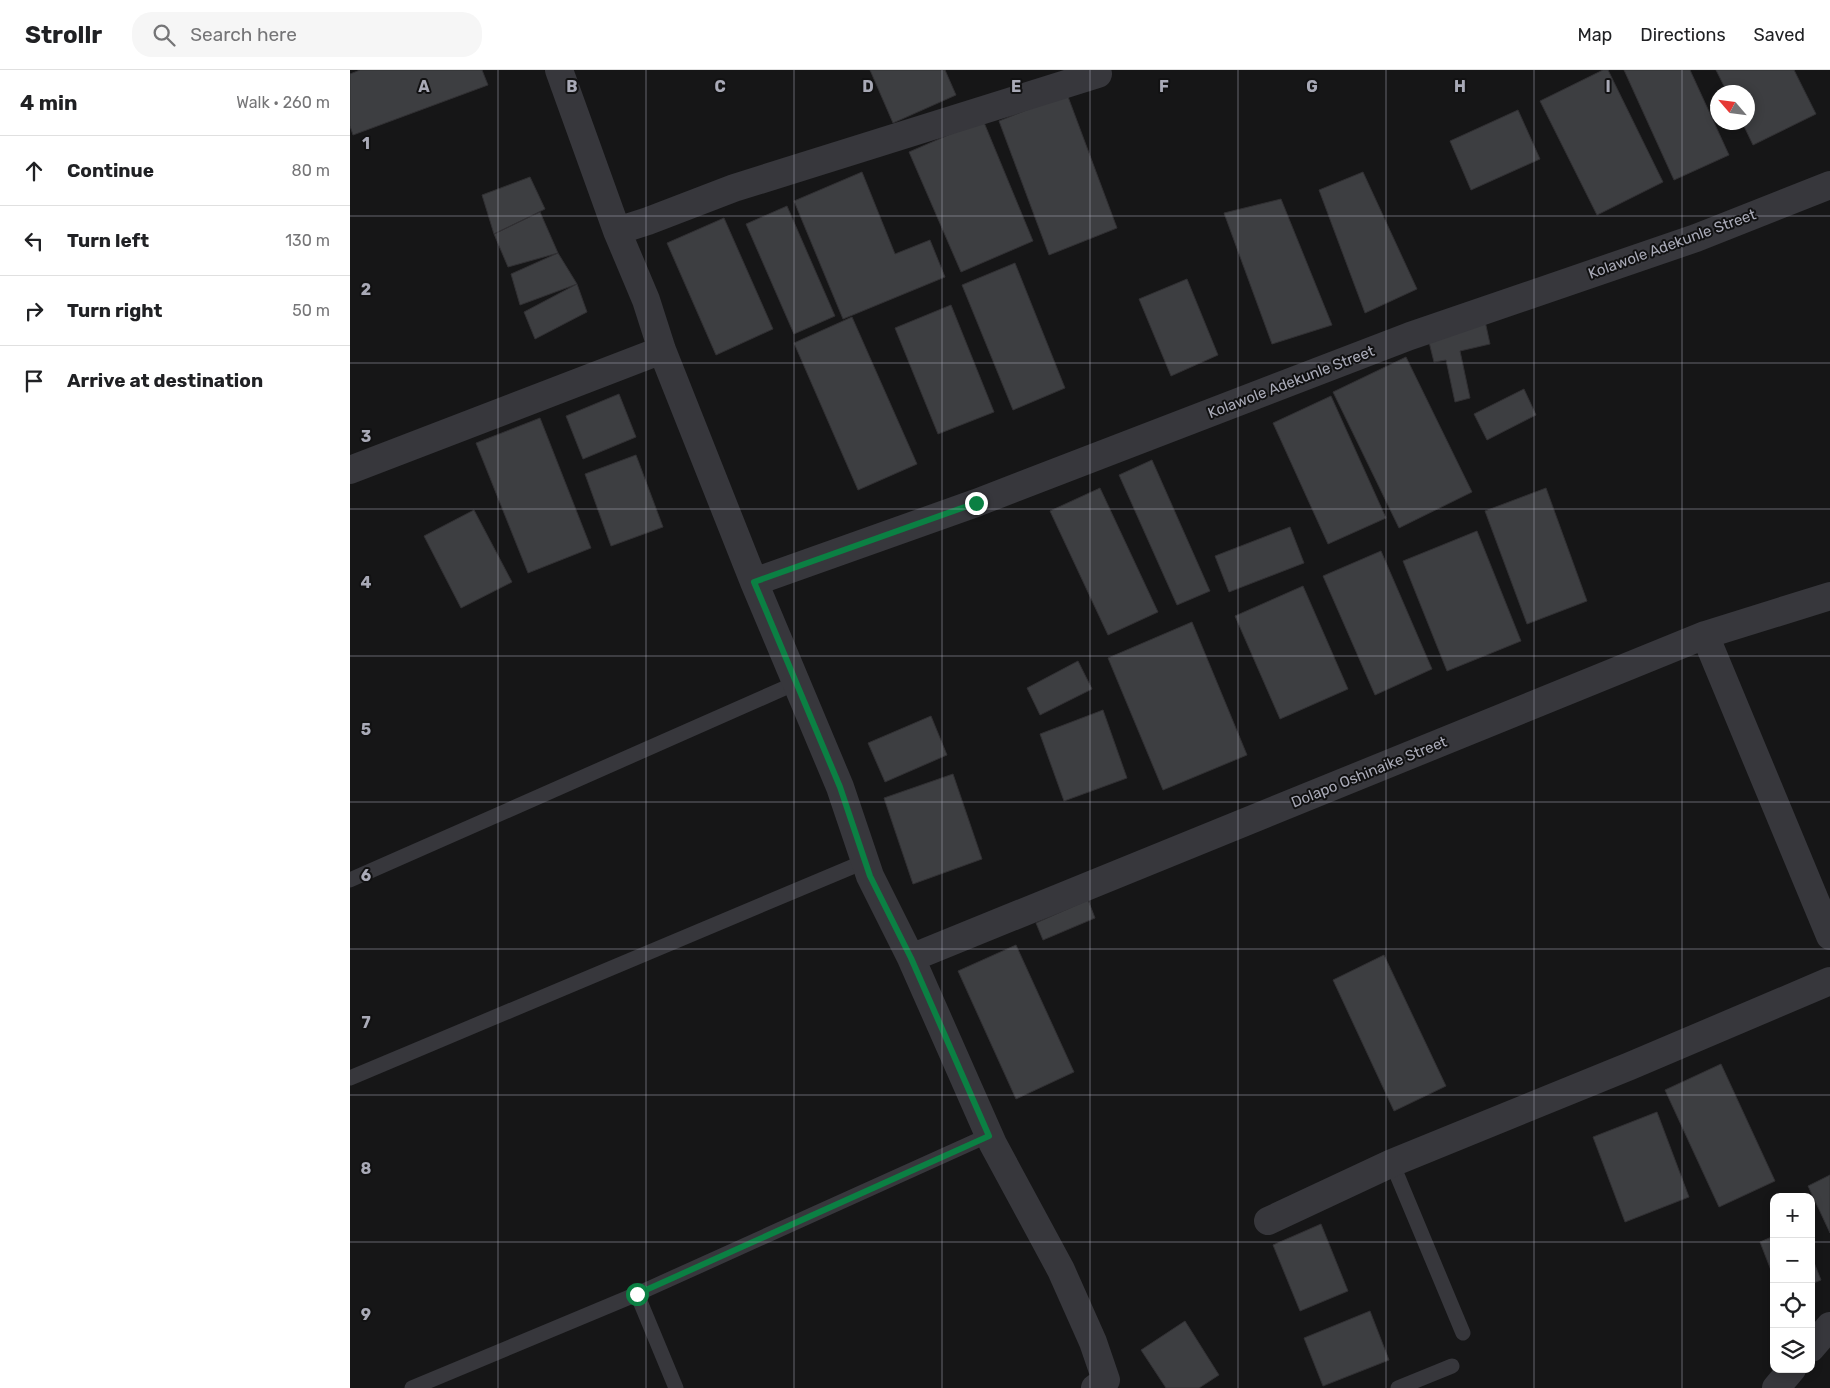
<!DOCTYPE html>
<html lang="en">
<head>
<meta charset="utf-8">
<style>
	body { margin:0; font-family:Rubik,sans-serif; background:#f6f6f6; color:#202124 }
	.controls { position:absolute; right:15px; bottom:15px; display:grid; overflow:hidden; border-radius:10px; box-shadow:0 2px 8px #0003 }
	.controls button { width:45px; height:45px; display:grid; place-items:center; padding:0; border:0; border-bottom:1px solid #e0e0e0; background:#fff; color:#202124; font:25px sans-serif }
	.compass { position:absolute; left:1360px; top:15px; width:45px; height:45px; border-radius:50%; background:#fff; box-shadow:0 2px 8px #0003; rotate:298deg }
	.stop { position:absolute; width:15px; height:15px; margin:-11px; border:4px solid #0b8043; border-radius:50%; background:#fff }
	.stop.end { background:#0b8043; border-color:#fff; box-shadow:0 1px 5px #0008 }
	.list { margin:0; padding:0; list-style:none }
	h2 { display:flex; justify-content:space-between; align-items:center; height:65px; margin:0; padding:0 20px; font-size:21px }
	h2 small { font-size:16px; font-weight:400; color:#757577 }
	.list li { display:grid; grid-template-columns:32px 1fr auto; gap:15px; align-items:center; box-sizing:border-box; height:70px; padding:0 20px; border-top:1px solid #e0e0e0 }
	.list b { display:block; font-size:19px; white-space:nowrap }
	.list em { font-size:16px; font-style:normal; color:#757577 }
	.icon { flex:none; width:28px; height:28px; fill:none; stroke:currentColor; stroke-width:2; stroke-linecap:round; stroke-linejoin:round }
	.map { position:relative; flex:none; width:1480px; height:1318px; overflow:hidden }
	header { display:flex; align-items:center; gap:30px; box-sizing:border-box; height:70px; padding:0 25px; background:#fff; border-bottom:1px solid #e0e0e0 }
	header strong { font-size:24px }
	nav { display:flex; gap:28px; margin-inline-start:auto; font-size:18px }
	.search { width:350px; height:45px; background:#f6f6f6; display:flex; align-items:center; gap:12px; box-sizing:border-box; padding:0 18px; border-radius:20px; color:#757577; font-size:19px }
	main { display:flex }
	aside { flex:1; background:#fff }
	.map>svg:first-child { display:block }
	.building { fill:#3d3e41; stroke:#313033 }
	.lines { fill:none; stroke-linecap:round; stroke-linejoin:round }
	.lane { stroke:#37373c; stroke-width:15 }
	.street { stroke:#37373c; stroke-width:28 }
	.route { stroke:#0b8043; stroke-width:6 }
	.grid { fill:none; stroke:#a9aab7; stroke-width:1; stroke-opacity:0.55 }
	.labels { text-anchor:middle; stroke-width:4; stroke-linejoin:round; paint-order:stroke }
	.street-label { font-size:15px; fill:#a9aab7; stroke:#111112 }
	.grid-label { font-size:16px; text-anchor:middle; font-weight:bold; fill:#a9aab7; stroke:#111112; stroke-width:4; stroke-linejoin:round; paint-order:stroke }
</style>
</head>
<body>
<header>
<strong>Strollr</strong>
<div class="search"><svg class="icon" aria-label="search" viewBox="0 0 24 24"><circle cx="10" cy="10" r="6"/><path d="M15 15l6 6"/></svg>Search here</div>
<nav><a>Map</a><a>Directions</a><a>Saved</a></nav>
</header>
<main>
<aside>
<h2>4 min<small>Walk · 260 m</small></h2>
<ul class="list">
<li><svg class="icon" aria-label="ahead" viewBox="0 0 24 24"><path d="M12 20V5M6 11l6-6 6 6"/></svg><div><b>Continue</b></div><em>80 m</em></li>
<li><svg class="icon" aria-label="left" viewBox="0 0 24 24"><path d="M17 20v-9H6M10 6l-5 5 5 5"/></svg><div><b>Turn left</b></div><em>130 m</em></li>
<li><svg class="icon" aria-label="right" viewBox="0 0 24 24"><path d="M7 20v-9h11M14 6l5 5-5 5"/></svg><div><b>Turn right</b></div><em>50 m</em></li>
<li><svg class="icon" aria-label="arrive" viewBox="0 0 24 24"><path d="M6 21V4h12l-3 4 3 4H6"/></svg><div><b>Arrive at destination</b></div></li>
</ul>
</aside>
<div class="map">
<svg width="1480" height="1318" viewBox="0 0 1480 1318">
	<rect width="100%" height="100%" fill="#161617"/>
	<path class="building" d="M10,0H132L138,15L3,65L0,56V4Z
		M520,0H595L606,25L543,53Z
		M1253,0H1258L1313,112L1247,145L1190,31Z
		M1274,0H1340L1379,85L1324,110Z
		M1366,0H1444L1466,44L1403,75L1392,52H1398V22H1377Z
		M717,24L767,158L699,185L649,51Z
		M1168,40L1190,89L1121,120L1100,71Z
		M633,50L683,171L611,202L559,82Z
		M512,102L545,184L580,170L595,207L493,249L444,131Z
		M1013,102L1067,219L1015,243L969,120Z
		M180,107L195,139L144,164L132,125Z
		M931,129L982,255L922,274L874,143Z
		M437,136L485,246L444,264L396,154Z
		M190,142L208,183L158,197L144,164Z
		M374,148L423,259L366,285L317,173Z
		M208,183L227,214L170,235L161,204Z
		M665,193L715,318L663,340L612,215Z
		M837,209L868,285L821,306L789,229Z
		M227,214L237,242L185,269L174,242Z
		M601,235L644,342L588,364L545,258Z
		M502,247L567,394L508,420L444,273Z
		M1135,251L1140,274L1110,281L1120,328L1105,332L1096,290L1084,292L1077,264Z
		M1056,287L1122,422L1049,458L983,322Z
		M1174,319L1186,345L1137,370L1124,344Z
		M269,324L286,367L233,389L216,346Z
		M981,326L1036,448L978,474L923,353Z
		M190,348L241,478L178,503L126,373Z
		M286,385L313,457L261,476L235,404Z
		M802,390L860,521L827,535L769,405Z
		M750,418L808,542L758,565L700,441Z
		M1196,418L1237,531L1177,554L1135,441Z
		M124,440L162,512L111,538L74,466Z
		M940,457L954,493L879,522L865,486Z
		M1127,461L1171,571L1097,601L1053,491Z
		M1031,481L1082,599L1025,625L973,506Z
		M953,516L998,619L930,649L885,546Z
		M842,552L897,685L813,720L758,588Z
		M728,591L742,619L690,645L677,618Z
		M753,640L777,708L714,731L690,664Z
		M581,646L597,685L535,712L518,673Z
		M603,704L632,789L563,814L534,728Z
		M738,830L745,848L693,870L686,853Z
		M666,875L724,1002L666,1029L608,901Z
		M1034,885L1096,1016L1044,1041L983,910Z
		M1371,994L1425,1111L1369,1137L1315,1020Z
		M1307,1042L1339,1127L1275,1152L1243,1067Z
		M1480,1105V1163L1458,1116Z
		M971,1154L998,1221L950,1241L923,1175Z
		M1424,1166V1208L1410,1172Z
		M1461,1185L1471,1210L1461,1214Z
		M1020,1241L1039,1290L973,1316L954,1268Z
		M835,1251L869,1305L849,1318H816L791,1280Z"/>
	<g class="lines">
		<path class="lane" d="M0,810L446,613
			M0,1008L516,791
			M1042,1093L1113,1263
			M287,1224L326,1318
			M62,1318L287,1224L639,1065
			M1048,1318L1102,1296"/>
		<path class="street" d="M209,0L267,161
			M0,400L312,280
			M404,512L626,433L1060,266L1346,168L1480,115
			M1355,565L1480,866
			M561,888L1355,565L1480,526
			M918,1151L1042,1093L1280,996L1480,911
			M1461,1278L1480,1256
			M745,1318L756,1310L743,1272L711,1200L643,1074L561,888L520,806L490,717L404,512L312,280L296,230L267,161L298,151L384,118L748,4
			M1426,1318L1442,1299"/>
	</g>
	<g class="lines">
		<path class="route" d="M287,1224L639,1066L561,888L520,806L490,717L404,512L626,433"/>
	</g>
	<path class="grid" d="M148,0V1318M296,0V1318M444,0V1318M592,0V1318M740,0V1318M888,0V1318M1036,0V1318M1184,0V1318M1332,0V1318M0,146H1480M0,293H1480M0,439H1480M0,586H1480M0,732H1480M0,879H1480M0,1025H1480M0,1172H1424M1461,1172H1480"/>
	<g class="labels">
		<g class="street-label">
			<text transform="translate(1322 174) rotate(-20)" y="5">Kolawole Adekunle Street</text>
			<text transform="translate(941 312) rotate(-21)" y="5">Kolawole Adekunle Street</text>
			<text transform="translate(1019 702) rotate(-22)" y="5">Dolapo Oshinaike Street</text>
		</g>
	</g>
	<g class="grid-label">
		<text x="74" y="22">A</text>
		<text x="222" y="22">B</text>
		<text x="370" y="22">C</text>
		<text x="518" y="22">D</text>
		<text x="666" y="22">E</text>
		<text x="814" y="22">F</text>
		<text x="962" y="22">G</text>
		<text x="1110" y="22">H</text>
		<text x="1258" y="22">I</text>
		<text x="16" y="79">1</text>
		<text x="16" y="225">2</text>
		<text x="16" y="372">3</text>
		<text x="16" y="518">4</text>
		<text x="16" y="665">5</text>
		<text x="16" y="811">6</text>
		<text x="16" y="958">7</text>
		<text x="16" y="1104">8</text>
		<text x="16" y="1250">9</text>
	</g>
</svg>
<div class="controls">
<button>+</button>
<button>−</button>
<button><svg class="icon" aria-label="locate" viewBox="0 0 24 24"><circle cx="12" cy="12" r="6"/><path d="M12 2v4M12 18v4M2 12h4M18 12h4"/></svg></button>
<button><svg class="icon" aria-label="layers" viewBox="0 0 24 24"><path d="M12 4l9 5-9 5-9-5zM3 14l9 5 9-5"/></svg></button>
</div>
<svg class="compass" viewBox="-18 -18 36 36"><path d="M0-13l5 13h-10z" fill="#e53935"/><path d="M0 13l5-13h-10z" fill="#757577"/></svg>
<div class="stop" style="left:287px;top:1224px"></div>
<div class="stop end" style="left:626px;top:433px"></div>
</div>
</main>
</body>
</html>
